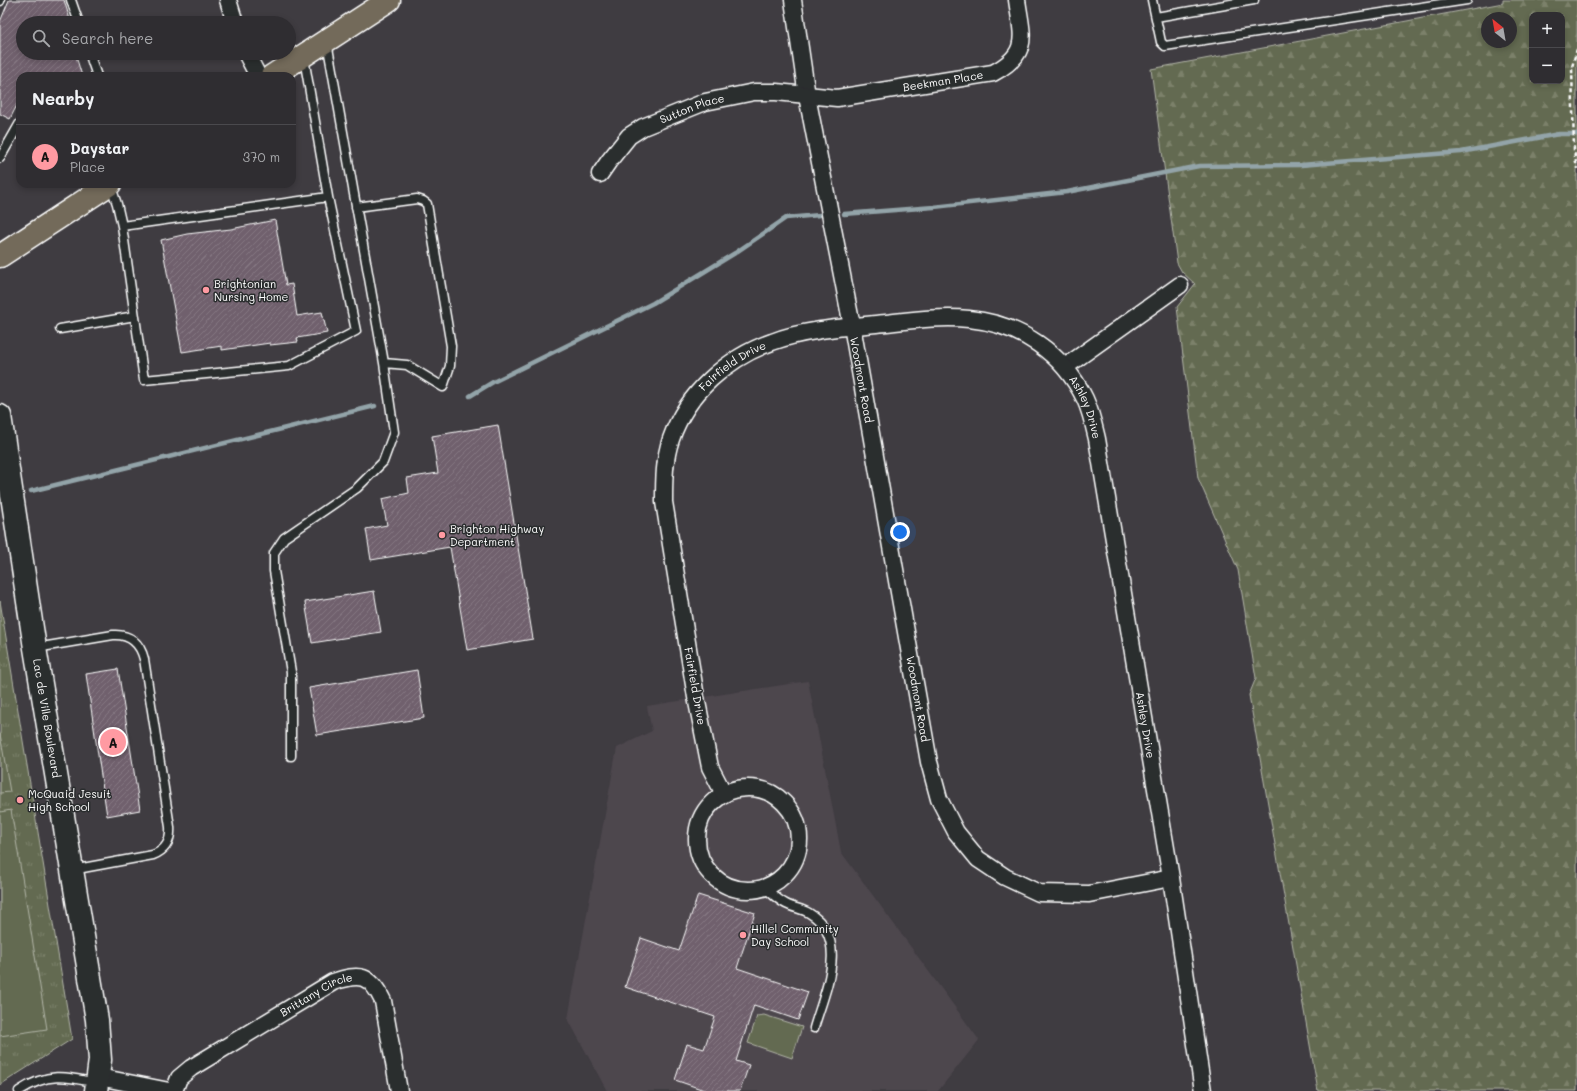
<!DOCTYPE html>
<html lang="en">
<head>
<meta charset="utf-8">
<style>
	body { margin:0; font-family:Mali,sans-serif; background:#3b393d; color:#f1f3f6 }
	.controls { position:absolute; right:12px; top:12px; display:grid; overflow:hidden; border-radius:8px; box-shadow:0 2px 6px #0003 }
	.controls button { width:36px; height:36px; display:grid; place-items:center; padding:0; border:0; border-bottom:1px solid #4a494d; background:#2f2d31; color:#f1f3f6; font:20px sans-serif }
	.compass { position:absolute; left:1481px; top:12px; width:36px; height:36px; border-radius:50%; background:#2f2d31; box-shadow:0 2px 6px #0003; rotate:329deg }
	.you { position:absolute; left:900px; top:532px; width:14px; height:14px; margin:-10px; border:3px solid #fff; border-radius:50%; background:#1a73e8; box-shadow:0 0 0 6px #1a73e833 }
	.badge { display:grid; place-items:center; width:26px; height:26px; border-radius:50%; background:#ff9aa2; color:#111; font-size:13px; font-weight:700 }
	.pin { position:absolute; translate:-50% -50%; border:2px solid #fff; box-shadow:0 1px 4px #0006 }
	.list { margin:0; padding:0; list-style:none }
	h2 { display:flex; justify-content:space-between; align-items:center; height:52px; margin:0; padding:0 16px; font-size:17px }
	h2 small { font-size:13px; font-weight:400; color:#a7a8ab }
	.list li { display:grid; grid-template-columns:26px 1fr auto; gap:12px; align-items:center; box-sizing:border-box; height:64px; padding:0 16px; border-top:1px solid #4a494d }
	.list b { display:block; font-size:15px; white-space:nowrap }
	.list p { margin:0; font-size:13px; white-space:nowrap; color:#a7a8ab }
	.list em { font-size:13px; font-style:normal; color:#a7a8ab }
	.icon { flex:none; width:22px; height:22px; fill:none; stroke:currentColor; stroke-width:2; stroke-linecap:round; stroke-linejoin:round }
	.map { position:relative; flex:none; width:1577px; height:1091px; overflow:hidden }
	.search { position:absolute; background:#2f2d31; box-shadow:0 2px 6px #0003; left:16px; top:16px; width:280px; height:44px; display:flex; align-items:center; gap:10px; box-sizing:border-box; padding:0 14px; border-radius:22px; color:#a7a8ab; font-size:15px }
	.panel { position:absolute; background:#2f2d31; box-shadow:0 2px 6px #0003; left:16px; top:72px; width:280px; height:116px; border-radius:12px }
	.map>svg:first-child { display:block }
	.built { fill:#4e474e }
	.grass { fill:url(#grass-tufts); stroke:#b2b5a8 }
	.forest { fill:url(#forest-firs); stroke:#b2b5a8; fill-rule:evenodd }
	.garden { fill:#646b51; stroke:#b2b5a8 }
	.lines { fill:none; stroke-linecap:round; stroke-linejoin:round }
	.stream { stroke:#93a4a9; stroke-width:4.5 }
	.building { fill:url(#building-hatch); stroke:#fff }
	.lane-casing { stroke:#fff; stroke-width:11 }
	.street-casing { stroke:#fff; stroke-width:19 }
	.secondary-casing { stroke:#fff; stroke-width:25 }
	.primary-casing { stroke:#fff; stroke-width:25 }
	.path { stroke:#fff; stroke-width:2.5; stroke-dasharray:4 3; stroke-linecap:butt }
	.lane { stroke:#2a2d2e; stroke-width:8 }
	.street { stroke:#2a2d2e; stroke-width:16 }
	.secondary { stroke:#2a2d2e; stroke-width:22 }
	.primary { stroke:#736b5a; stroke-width:22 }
	.poi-dot { fill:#ff9aa2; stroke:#2a2d2e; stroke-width:1.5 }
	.labels { text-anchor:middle; stroke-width:3; stroke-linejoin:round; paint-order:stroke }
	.street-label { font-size:11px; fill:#fff; stroke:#2a2d2e }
	.poi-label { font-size:11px; fill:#fff; stroke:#2a2d2e; text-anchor:start }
</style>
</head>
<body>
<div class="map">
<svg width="1577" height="1091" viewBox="0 0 1577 1091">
	<defs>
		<pattern id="grass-tufts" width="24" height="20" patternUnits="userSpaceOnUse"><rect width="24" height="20" fill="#646b51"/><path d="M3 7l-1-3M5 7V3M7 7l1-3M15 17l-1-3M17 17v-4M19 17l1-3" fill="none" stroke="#7b816b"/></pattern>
		<pattern id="forest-firs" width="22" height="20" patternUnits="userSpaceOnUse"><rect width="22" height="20" fill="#646b51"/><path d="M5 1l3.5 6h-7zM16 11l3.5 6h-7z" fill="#7b816b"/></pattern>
		<pattern id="building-hatch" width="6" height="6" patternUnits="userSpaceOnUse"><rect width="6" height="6" fill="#70606d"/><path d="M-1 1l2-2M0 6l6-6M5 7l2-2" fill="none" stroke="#857883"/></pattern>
	</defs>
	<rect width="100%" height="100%" fill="#3f3c41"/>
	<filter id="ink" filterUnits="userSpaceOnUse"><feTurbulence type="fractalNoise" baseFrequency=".025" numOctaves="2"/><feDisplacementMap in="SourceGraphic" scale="8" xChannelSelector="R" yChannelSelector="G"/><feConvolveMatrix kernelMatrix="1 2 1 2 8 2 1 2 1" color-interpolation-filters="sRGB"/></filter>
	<g filter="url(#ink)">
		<path class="built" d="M808,681L841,852L979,1040L938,1091H607L568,1019L617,748L652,731L647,706Z"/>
		<path class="grass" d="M0,601L72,1039L0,1085Z"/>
		<path class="forest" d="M1503,0H1577V1091H1318L1249,695L1256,678L1238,570L1198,478L1177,307L1195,284L1182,272L1177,263L1151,69L1503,3ZM1532,15H1562V81H1532ZM1487,18H1511V42H1487Z"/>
		<path class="garden" d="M0,734L10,792L0,793Z
			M11,810L47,1029L0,1036V812Z
			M764,1015L802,1027L792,1058L748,1043L757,1016Z"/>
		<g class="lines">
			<path class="stream" d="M844,214L934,207L1067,192L1199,166L1301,165L1461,152L1559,134H1577
				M470,396L493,382L653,303L735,253L786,218L820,215
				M31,491L375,406"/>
		</g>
		<path class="building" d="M9,0H64L71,23H23V53H75L82,76H20V99L10,119L0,114V22Z
			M275,220L286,285L292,284L297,316L322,312L327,333L297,338L298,342L270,345V343L222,350V346L182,352L161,240L187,234L231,229Z
			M498,425L533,639L467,650L450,547L371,560L366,529L387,525L382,499L409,493L407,478L438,473L432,436Z
			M374,591L381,632L312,643L305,602Z
			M118,669L140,810L107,816L86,674Z
			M417,670L424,718L317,735L309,688Z
			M698,895L755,913L737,968L808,992L798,1020L754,1005L736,1061L749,1065L740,1091H707L675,1080L687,1044L704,1049L715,1017L625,987L641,938L679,951Z"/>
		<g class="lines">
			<defs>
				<path id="lane" d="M71,0L79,23
					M1152,0L1161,42L1165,46L1467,0
					M0,1V0
					M1156,17L1254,0
					M89,53L97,76
					M0,158L20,123
					M110,184L117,204L122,226L328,197L304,58
					M356,207L417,199L423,201L427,204L451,346L450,366L443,387L407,365L384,363
					M122,226L144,380L289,366L356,331L328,197
					M60,329L135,316
					M36,648L113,635C130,634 140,643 144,659L170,827C171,841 166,850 153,855L72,870
					M291,756V672L274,571V553L284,538L357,488L383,462L394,432L384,363L327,42
					M764,887C771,893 778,900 786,904C794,908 802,909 809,913C851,938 824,993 814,1028
					M19,1091C48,1072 65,1076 97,1083"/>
				<g id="street">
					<path d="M228,0L235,23"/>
					<path id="s1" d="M793,0L807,96L852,326L929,762L939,799L956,832L978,859L1005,877L1039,893L1089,894L1171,878"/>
					<path d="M246,53L258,76"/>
					<path id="s2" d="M600,174L609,161L629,136L643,127L705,102L754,92H776L837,98L993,73C1031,53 1022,36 1017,0"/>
					<path d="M1065,367L1180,285"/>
					<circle cx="748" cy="839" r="51"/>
					<path id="s3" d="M724,794L710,767L696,697L664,502C664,481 664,459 671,439C687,393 727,358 772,342C803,330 844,327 876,324C907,321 938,316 969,319C1020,324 1063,353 1085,399C1091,412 1094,426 1097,439L1171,878L1203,1091"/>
					<path d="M99,1077L169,1091"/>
					<path id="s4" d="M174,1091L179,1078L191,1068L333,982C360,973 370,974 383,1001L399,1091"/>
				</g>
				<g id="secondary">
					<path id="s5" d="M0,416L35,648L97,1020L100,1060L96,1091"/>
				</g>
				<path id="primary" d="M272,76L389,0
					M0,256L110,184"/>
			</defs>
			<use href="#lane" class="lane-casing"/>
			<use href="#street" class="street-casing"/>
			<use href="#secondary" class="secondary-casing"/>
			<use href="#primary" class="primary-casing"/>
			<path class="path" d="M1577,49L1572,67L1574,150L1577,169"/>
			<use href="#lane" class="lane"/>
			<use href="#street" class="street"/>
			<use href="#secondary" class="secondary"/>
			<use href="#primary" class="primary"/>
		</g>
	</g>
	<g class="poi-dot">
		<circle cx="206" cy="290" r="4"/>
		<circle cx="442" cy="535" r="4"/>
		<circle cx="20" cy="800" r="4"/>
		<circle cx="743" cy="935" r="4"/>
	</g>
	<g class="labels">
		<g class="street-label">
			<text dy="4" stroke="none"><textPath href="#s2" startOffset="372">Beekman Place</textPath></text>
			<text dy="4" stroke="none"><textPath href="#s2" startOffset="117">Sutton Place</textPath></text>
			<text dy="4" stroke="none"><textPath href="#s3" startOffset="461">Fairfield Drive</textPath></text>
			<text dy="4" stroke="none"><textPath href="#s1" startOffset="386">Woodmont Road</textPath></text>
			<text dy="4" stroke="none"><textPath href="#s3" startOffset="862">Ashley Drive</textPath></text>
			<text transform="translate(695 686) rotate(80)" y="4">Fairfield Drive</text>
			<text dy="4" stroke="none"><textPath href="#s1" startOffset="710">Woodmont Road</textPath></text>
			<text dy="4" stroke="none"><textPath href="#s5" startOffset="306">Lac de Ville Boulevard</textPath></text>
			<text dy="4" stroke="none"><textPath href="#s3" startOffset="1186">Ashley Drive</textPath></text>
			<text dy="4" stroke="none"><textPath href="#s4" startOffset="175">Brittany Circle</textPath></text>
		</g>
		<g class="poi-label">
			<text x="214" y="288">Brightonian<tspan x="214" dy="13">Nursing Home</tspan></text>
			<text x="450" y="533">Brighton Highway<tspan x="450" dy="13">Department</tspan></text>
			<text x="28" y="798">McQuaid Jesuit<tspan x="28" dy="13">High School</tspan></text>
			<text x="751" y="933">Hillel Community<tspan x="751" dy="13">Day School</tspan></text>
		</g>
	</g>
</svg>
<div class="controls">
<button>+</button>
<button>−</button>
</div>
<svg class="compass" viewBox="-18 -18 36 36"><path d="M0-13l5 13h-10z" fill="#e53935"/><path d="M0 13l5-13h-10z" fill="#a7a8ab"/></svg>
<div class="you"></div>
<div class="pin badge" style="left:113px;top:742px">A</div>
<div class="search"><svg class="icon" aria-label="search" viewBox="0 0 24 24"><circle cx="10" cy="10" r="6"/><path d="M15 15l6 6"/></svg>Search here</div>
<section class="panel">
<h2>Nearby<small></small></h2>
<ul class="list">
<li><span class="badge">A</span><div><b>Daystar</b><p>Place</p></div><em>370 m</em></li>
</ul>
</section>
</div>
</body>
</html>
